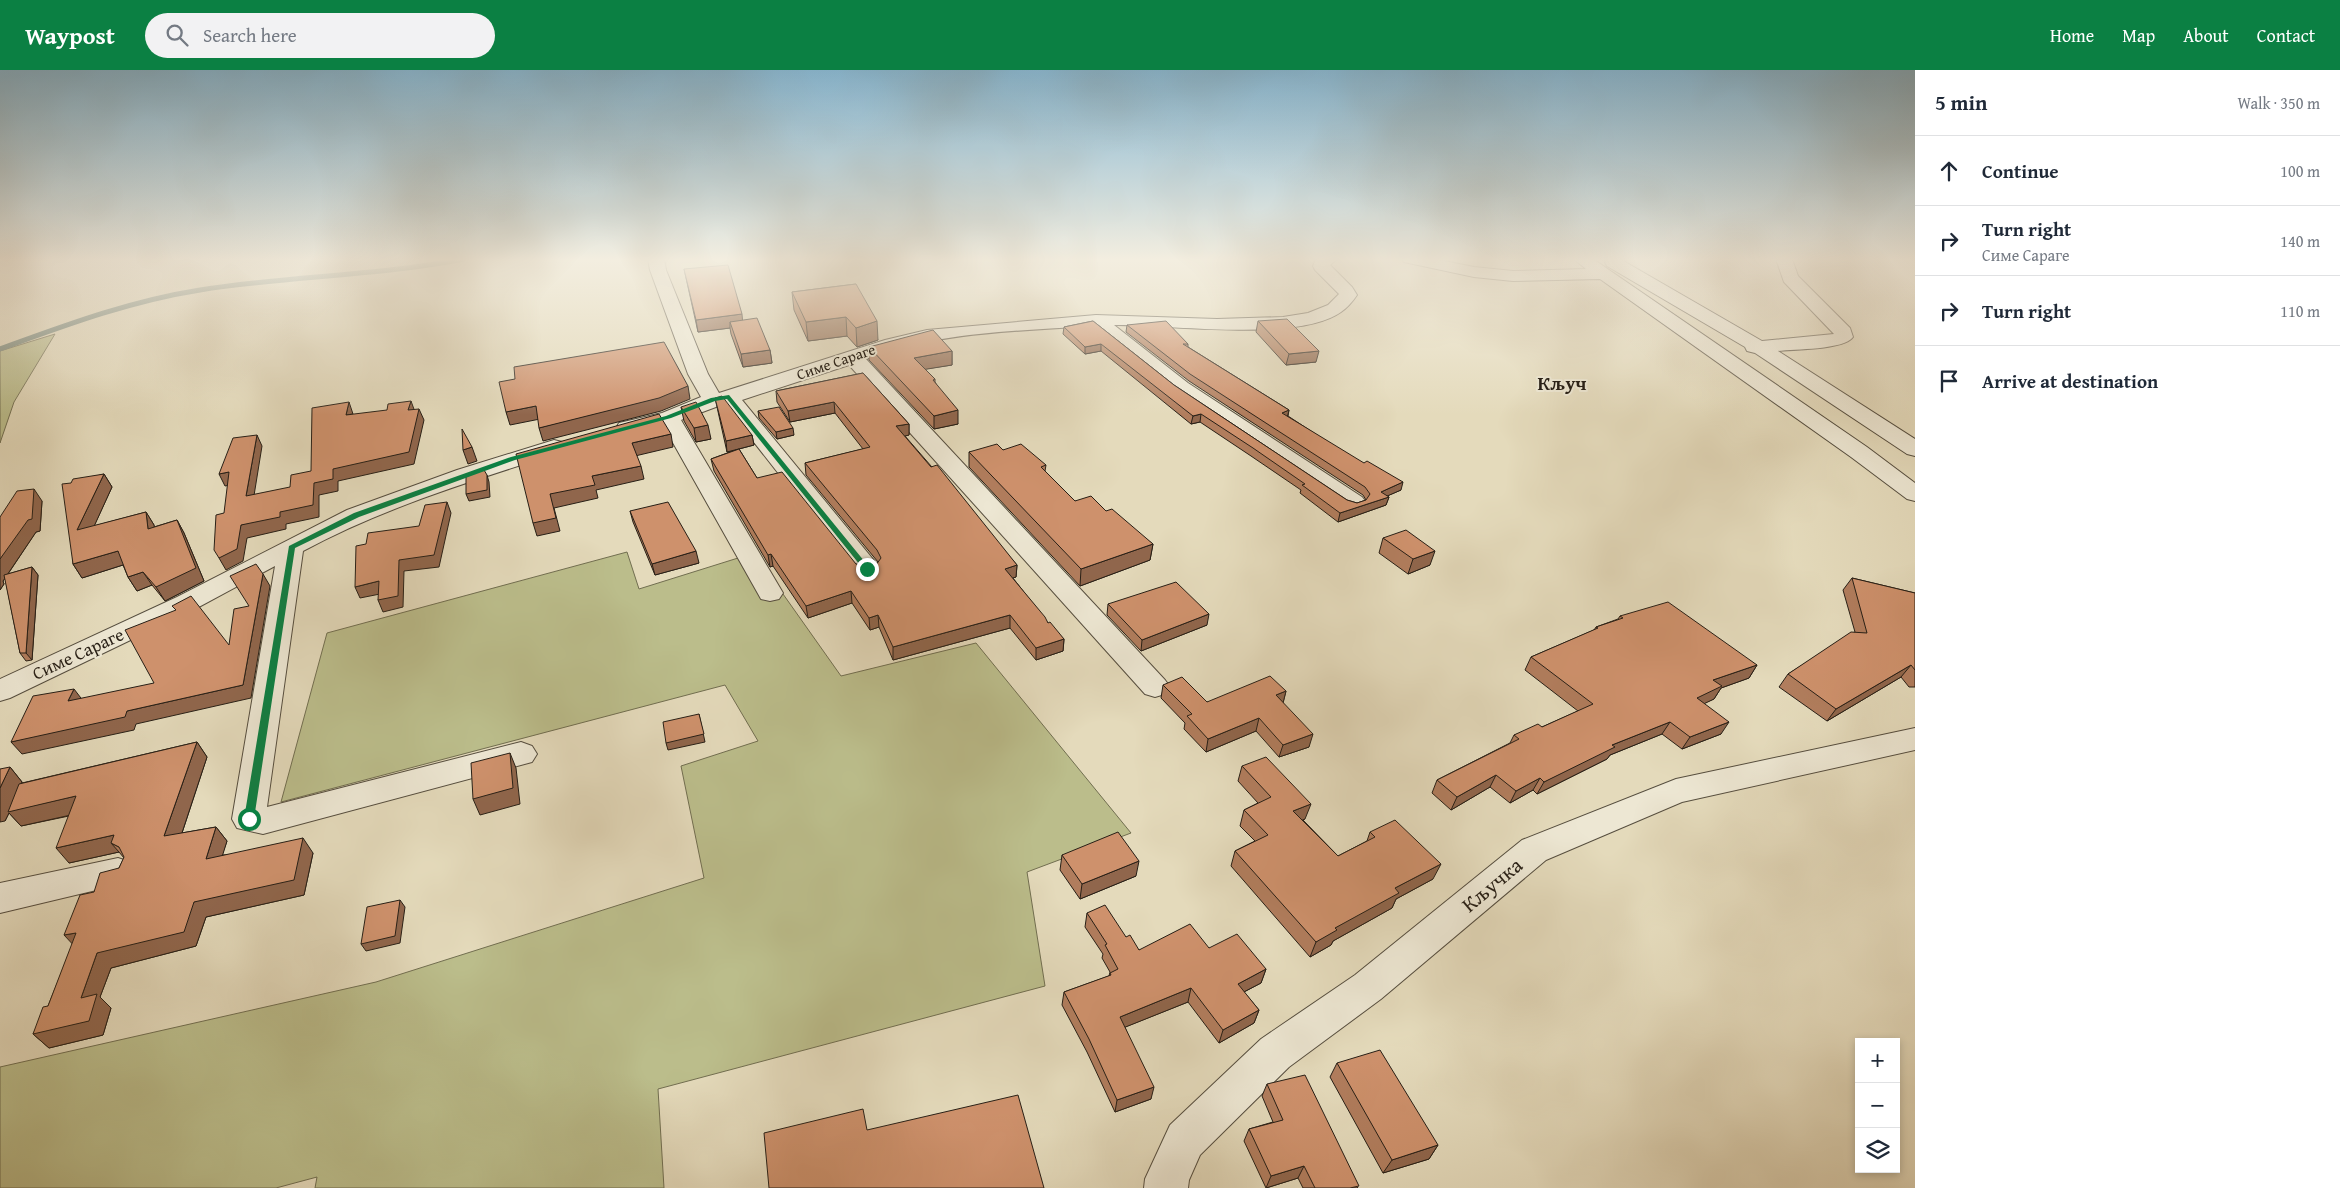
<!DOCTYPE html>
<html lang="en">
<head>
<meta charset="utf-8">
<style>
	body { margin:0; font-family:"Gentium Book Plus",serif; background:#f2f2f3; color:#1f2937 }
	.controls { position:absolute; right:15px; bottom:15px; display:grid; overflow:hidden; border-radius:0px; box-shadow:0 2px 8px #0003 }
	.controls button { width:45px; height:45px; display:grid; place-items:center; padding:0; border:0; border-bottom:1px solid #e0e1e3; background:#fff; color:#1f2937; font:25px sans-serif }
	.stop { position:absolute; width:15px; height:15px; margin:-11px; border:4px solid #0b8043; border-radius:50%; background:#fff }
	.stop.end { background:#0b8043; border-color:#fff; box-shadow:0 1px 5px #0008 }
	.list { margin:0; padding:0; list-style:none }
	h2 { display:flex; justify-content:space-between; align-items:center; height:65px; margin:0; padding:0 20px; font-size:21px }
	h2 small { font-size:16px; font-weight:400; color:#747a83 }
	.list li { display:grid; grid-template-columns:32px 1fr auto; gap:15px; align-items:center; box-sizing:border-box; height:70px; padding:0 20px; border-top:1px solid #e0e1e3 }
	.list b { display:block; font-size:19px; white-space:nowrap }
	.list p { margin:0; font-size:16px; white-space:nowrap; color:#747a83 }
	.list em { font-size:16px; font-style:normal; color:#747a83 }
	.icon { flex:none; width:28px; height:28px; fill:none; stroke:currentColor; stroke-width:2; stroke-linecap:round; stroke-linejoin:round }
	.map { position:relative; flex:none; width:1915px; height:1118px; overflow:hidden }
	header { display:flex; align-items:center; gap:30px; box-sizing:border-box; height:70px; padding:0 25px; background:#0b8043; color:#fff }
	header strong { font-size:24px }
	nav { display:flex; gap:28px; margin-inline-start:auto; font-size:18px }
	.search { width:350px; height:45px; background:#f2f2f3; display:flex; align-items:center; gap:12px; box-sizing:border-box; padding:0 18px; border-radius:28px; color:#747a83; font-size:19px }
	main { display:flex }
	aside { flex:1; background:#fff }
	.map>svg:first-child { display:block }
	.green { fill:#bbbd8b; stroke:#716e50 }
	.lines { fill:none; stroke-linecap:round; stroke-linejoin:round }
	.stream { stroke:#697d72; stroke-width:5 }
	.minor-casing { stroke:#564e3f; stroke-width:2 }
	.minor { fill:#ede7d3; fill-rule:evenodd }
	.wall { fill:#b17d5d; stroke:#271f16 }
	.shaded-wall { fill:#90664c; stroke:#271f16 }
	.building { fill:#ce916c; stroke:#271f16 }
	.route { fill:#0b8043 }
	.labels { text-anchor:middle; stroke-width:4; stroke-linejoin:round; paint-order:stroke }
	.far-street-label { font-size:15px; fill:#271f16; stroke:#ede7d3 }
	.street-label { font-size:18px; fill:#271f16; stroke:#ede7d3 }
	.far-district-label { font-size:19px; font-weight:bold; fill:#271f16; stroke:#ede7d3 }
	.near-street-label { font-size:21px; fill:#271f16; stroke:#ede7d3 }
</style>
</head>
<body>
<header>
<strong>Waypost</strong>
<div class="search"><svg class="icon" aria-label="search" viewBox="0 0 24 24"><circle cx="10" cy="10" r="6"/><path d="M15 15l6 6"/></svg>Search here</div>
<nav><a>Home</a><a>Map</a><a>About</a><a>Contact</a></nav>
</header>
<main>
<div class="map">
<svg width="1915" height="1118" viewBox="0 0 1915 1118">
	<rect width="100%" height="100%" fill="#e4dabb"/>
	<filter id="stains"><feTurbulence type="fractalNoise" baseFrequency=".004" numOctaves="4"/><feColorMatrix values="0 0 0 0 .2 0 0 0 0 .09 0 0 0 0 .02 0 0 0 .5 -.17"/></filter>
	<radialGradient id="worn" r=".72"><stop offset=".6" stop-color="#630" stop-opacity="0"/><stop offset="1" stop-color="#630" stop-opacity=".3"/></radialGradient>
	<path class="green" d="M55,264L14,332L0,373V281Z
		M627,482L639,519L754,483L841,606L976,573L1131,763L1027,802L1045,916L658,1019L664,1118H315L317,1107L276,1118H0V997L376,912L704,808L681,696L758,671L725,615L281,732L327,563Z"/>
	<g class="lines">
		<path class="stream" d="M0,279C66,255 130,231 200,220C288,206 377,206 464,189"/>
		<defs>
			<path id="minor" d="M648,189H664L666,200L708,304L719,323L885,270L927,260L1096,245L1217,249L1283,247L1308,243L1328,235L1339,224L1315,200L1313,196L1316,189H1337L1330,195L1352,217L1357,225C1353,231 1347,238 1341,242C1298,273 1168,254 1114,255L1188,313L1362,427L1366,432L1362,437L1354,439L1346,437L1174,321L1092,256C1017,261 937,262 866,289L1165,610L1170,617L1165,624L1155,627L1145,624L849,295L742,330L876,493L880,499L876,505L867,507L858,505L724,334L681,350L783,523L779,529L770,531L761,529L663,355L627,364L619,363L616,358L619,353L662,343L701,327L688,304L650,200Z
				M1402,189H1434L1474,197L1513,201L1586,199L1574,189H1593L1867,377L1915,413V431L1907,429L1851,387L1600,209L1513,211L1474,207L1404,192Z
				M1607,189H1620L1762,271L1834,264L1784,212L1776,189H1792L1798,206L1850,258L1853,267C1844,280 1794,279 1778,281L1915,369V386L1907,384L1755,283L1747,281L1745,277L1607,196L1605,192Z
				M554,370L562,372L565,377L562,382C474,410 385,437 303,481L267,737L521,672L532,676L537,684L532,692L263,764L237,758L232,749L275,496L195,539L10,628L0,631V609L177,527L347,440L457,400Z
				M1915,658V680L1682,732L1546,790L1381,929L1289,997L1200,1085L1189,1110L1188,1118H1144L1145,1109L1170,1055L1261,969L1355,905L1522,770L1676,709Z
				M118,788L130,792L135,802L130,812L0,843V813Z"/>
		</defs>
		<use href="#minor" class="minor-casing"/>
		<use href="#minor" class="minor"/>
	</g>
	<path class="wall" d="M684,199L742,250L770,280L772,293L743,297L731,264L730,258L698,262Z
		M856,214L878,270L857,277L847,266L808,271L794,240L792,222Z
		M1093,251L1174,315L1347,430L1357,433L1366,430L1363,425L1189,311L1126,262L1127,255L1188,274V277L1289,340L1288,346L1401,420L1387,426L1389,427L1386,435L1338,452L1300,423L1301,420L1251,386L1200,352L1191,354L1101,281L1085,284L1063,264L1064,257Z
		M1258,251L1316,292L1286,295L1256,262Z
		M869,277L952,281V295L925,299L935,309V312L958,354L934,359L869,290Z
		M863,303L909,354V365L905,366L1017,495L1016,507L1013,508L1048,553L1064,569L1063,581L1036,590L1010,558L893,590L879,557L870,560L852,533L808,548L773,496L770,497L714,401L711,389L738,379L727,382L715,328L752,365L754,375L739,379L757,408L856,494L866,497L876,495L878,492L806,405L805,393L863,379L835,343L790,352L777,332L776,321Z
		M681,337L711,369L696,372L684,351Z
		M758,341L794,365L777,369L759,348Z
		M1003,380L1046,395L1045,401L1075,431L1106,441L1153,474L1150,490L1080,516L969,397V382Z
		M104,404L112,417L94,456L146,442L154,455V457L177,450L184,463L204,511L165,531L152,515L137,521L128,507L123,495L82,508L73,494L71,413Z
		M42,431L40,461L36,462L8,504L32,497L38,505L32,590L26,591L20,583L5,508L3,511L4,514L0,520V447Z
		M630,441L699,493L655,505L633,452Z
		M1383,468L1430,495L1408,504L1379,483Z
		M1852,508L1915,523V617H1909L1901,607L1827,651L1779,617L1788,604L1855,562L1843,520Z
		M1108,534L1207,555L1141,581L1107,545Z
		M1620,546L1757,595L1749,608L1721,618L1714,629L1704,633L1721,664L1682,679L1662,664L1610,685L1607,689L1537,724L1533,720L1510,733L1490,717L1451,740L1432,723L1437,710L1510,673L1514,665L1542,657L1578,641L1525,600L1531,587L1594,560L1596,557L1618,549Z
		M1163,615L1207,632L1286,621L1283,633L1309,677L1279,687L1256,661L1206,682L1184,659L1185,653L1161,628Z
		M197,672L207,687L182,763L216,757L227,771L222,785L313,783L304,825L206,847L196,876L111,898L100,927L111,938L103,965L49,978L33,964L48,936L94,822L119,798L124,788L119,782L69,793V746L21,756L9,743L5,751L10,697L22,712V713Z
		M1242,696L1305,749L1303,750L1338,786L1367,771L1370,762L1433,809L1396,829L1392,838L1333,871L1331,875L1310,887L1231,796L1235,781L1255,771L1240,756L1244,740L1258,733L1238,711Z
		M1062,785L1136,806L1080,829L1060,800Z
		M1087,843L1126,867L1139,880L1209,878L1266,899L1261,913L1244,922L1259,940L1254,953L1219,973L1188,932L1125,957L1151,1029L1115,1042L1087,982L1062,935L1064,922L1109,906L1110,902L1102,888L1103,884L1085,857Z
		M1337,993L1438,1075L1429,1089L1383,1103L1330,1007Z
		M1267,1014L1358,1118H1303L1298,1108L1266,1118L1244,1071L1249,1059L1273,1052L1262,1026Z"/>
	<path class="shaded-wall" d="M742,244L743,256L730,252V258L698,262L696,250Z
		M846,247L847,266L808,271L806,252Z
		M877,251L878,270L857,277L856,258Z
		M1101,274V281L1085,284V277Z
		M770,280L772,293L743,297L741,284Z
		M952,281V295L915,301L914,288Z
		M1319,281L1316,292L1286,295L1289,284Z
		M688,316L690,329L661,341L543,371L539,358Z
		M411,331L415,342L408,340Z
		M349,332L353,344L346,345Z
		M834,332L835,343L790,352L788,341Z
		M536,336L540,349L510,355L506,342Z
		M419,339L424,350L414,394L338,411V421L319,425V447L286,454V459L247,468L243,491L226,500L219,488L241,455L280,442L314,413L333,399Z
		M958,340V354L934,359V346Z
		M1289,340L1287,348L1282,343Z
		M1201,344L1200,352L1191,354L1193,346Z
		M909,354V365L897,368L896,356Z
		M708,355L711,369L696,372L694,358Z
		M793,358L794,365L777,369L776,362Z
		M671,364L673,377L635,386L632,373Z
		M257,365L262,376L252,438L246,426Z
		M752,365L754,375L727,382L726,371Z
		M472,377L477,391L468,394L463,380Z
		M641,396L644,409L596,420L598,428L554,438L560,461L537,466L533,453L550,424L592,406Z
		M229,402L236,414L225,416L219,404Z
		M104,404L112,417L86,474L77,460Z
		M487,405L489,412L490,427L469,431L466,424Z
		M1403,412L1401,420L1378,430L1381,422Z
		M34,419L42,431L40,461L36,462L3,511L4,514L0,520V489Z
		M1389,427L1386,435L1338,452L1340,443Z
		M447,432L451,443L439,497L404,501L403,537L383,542L378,530L399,490Z
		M146,442L154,455L156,472L148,459Z
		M177,450L184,463L204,511L165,531L156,517Z
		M1153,474L1150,490L1080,516L1081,499Z
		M118,481L126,494L82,508L73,494Z
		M696,481L699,493L655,505L652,494Z
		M1435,481L1430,495L1408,504L1413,489Z
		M771,484L773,496L770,497L768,485Z
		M1017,495L1016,507L1004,511L1005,499Z
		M32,497L38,505L32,590L26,583Z
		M143,502L152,515L137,521L128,507Z
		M263,504L270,516L251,628L136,654L134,660L22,684L11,672L127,641L243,615Z
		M379,511L385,523L360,528L355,517Z
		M851,521L852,533L808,548L806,536Z
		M1209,544L1207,555L1141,581L1142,570Z
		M878,545L879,557L870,560L869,548Z
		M1010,545V558L893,590V577Z
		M1064,569L1063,581L1036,590V578Z
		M1757,595L1749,608L1721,618L1714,629L1689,641L1697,628L1713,610Z
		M1911,595L1901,607L1827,651L1836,639Z
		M74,619L84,632L68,631Z
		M1286,621L1283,633L1276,625Z
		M699,644L705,672L668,680L666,673Z
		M1259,648L1256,661L1206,682L1208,669Z
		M1670,652L1662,664L1610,685L1607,689L1537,724L1544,712L1612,675Z
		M1729,652L1721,664L1682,679L1690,667Z
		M1313,664L1309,677L1279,687L1283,675Z
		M197,672L207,687L176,781L164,766Z
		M510,683L516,698L520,734L480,745L473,729Z
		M10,697L22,712L9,741L76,726L89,741L21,756L9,743L5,751L0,752V718Z
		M1496,705L1490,717L1451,740L1457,727Z
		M1540,708L1533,720L1510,733L1516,721Z
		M1311,734L1305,749L1288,756L1293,741Z
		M216,757L227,771L217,803L206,789Z
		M114,765L119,777L111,773L119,782L69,793L56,778Z
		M303,768L313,783L304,825L206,847L196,876L111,898L100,927L111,938L103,965L49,978L33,964L81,928L97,883L194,832Z
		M1139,791L1136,806L1080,829L1082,814Z
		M1441,794L1433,809L1396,829L1392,838L1333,871L1331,875L1310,887L1316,872L1335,858L1395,818Z
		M400,830L405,837L400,873L366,881L361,874Z
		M76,863L78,880L64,865Z
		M1266,899L1261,913L1234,927L1238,914Z
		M1191,918L1188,932L1118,960L1120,947Z
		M1259,940L1254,953L1219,973L1223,960Z
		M1154,1017L1151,1029L1115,1042L1117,1030Z
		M1438,1075L1429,1089L1383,1103L1392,1090Z
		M1304,1096L1298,1108L1266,1118L1271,1106Z"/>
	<path class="building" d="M728,195L742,244L696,250L684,199Z
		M856,214L877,251L856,258L846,247L806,252L792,222Z
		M757,248L770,280L741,284L730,252Z
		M1287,249L1319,281L1289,284L1258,251Z
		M1093,251L1174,315L1347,430L1357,433L1366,430L1370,424L1365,417L1190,304L1127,255L1166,251L1188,274H1183L1289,340L1282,343L1364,393L1367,391L1403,412L1381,422L1389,427L1340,443L1302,415L1305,414L1253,378L1201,344L1193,346L1101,274L1085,277L1064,257Z
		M933,260L952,281L914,288L935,309L933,310L958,340L934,346L869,277Z
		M664,272L688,316L659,328L539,358L536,336L506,342L499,312L515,309L514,297Z
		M863,303L909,354L896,356L931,397L937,395L1017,495L1005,499L1045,547L1048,553L1050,552L1064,569L1036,578L1010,545L893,577L878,545L869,548L851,521L806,536L771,484L768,485L711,389L739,379L757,408L782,402L856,494L866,497L876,495L881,488L877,480L805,393L870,377L834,332L788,341L776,321Z
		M722,326L752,365L726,371L715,328Z
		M411,331L408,340L419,339L409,382L333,399V409L314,413L313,435L280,442V447L241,455L237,479L219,488L214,480L216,445L224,443L229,402L219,404L233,368L257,365L246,426L290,417L291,405L311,401L312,338L349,332L346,345L387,340L388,334Z
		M696,332L708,355L694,358L681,337Z
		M779,337L793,358L776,362L758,341Z
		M659,344L671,364L632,373L641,396L592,406L595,415L550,424L556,448L533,453L516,384Z
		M462,359L472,377L463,380Z
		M997,374L1003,380L1021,374L1046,395L1041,397L1075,431L1091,426L1106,441L1112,439L1153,474L1081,499L969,382Z
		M484,400L487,405V420L466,424V406Z
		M104,404L77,460L146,442L148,459L177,450L196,498L156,517L143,502L128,507L118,481L73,494L62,414L71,413L73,409Z
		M34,419L32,449L28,450L0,489V447L17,421Z
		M447,432L434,485L399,490L398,526L378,530L379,511L355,517L356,476L366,474L368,463L419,456L425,435Z
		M668,432L696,481L652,494L630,441Z
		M1406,460L1435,481L1413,489L1383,468Z
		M256,494L263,504L243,615L127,641L125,647L11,672L33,626L74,619L68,631L154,613L125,560L176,540L172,536L191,526L229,575L234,539L249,536L230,506Z
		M32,497L26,583H20L4,505Z
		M1852,508L1915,523V600L1911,595L1836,639L1788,604L1851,562L1867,563Z
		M1176,512L1209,544L1142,570L1108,534Z
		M1668,532L1757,595L1713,610L1722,616L1697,628L1729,652L1690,667L1670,652L1612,675L1615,677L1544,712L1540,708L1516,721L1496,705L1457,727L1437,710L1519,669L1514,665L1538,654L1542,657L1593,634L1531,587L1598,558L1596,557L1623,548L1620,546Z
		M1270,606L1286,621L1276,625L1313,664L1283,675L1259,648L1208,669L1187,646L1192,644L1163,615L1182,607L1207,632Z
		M699,644L704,664L666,673L663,652Z
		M197,672L164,766L216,757L206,789L303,768L294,810L194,832L184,862L97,883L81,928L97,924L89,951L33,964L43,937L48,936L76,863L64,865L80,825L94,822L100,803L119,798L124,787L119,777L111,773L114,765L56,778L76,726L8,742L19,714Z
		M510,683L513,718L473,729L471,693Z
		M1266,687L1311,734L1293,741L1338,786L1375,767L1370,762L1395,750L1441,794L1395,818L1399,823L1335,858L1337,860L1316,872L1235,781L1268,765L1244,740L1271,727L1242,696Z
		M10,697L0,718V699Z
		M1118,762L1139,791L1082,814L1062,785Z
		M400,830L395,866L361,874L367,837Z
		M1105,835L1126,867L1130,865L1139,880L1190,854L1209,878L1237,864L1266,899L1238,914L1259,940L1223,960L1191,918L1120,947L1154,1017L1117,1030L1089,969L1064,922L1111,905L1110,903L1118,899L1105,875L1107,874L1087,843Z
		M1380,980L1438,1075L1392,1090L1337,993Z
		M1305,1005L1359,1116L1350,1118H1315L1304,1096L1271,1106L1249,1059L1283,1050L1267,1014Z
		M1018,1025L1044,1118H769L764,1063L863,1039L867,1060Z"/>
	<linearGradient id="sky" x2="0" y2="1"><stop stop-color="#87b7d2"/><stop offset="0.55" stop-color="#f3eee0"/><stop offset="1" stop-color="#f3eee0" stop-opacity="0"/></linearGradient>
	<rect width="1915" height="345" fill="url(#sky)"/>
	<path class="route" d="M729,325L869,497V500H864L727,329L715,331L671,348L515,390L359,447L295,478L254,749L249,753L246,751L244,749L289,476L354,443L511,387L666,346L711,328Z"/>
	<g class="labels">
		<g class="far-street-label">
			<text transform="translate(836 292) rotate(-19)" y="5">Симе Сараге</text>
		</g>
		<g class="street-label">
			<text transform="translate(78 584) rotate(-25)" y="6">Симе Сараге</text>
		</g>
		<g class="far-district-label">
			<text x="1562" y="320">Кључ</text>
		</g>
		<g class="near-street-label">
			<text transform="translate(1492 815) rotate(-40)" y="7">Кључка</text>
		</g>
	</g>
	<rect width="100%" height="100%" filter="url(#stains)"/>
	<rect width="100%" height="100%" fill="url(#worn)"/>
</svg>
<div class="controls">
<button>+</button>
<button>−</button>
<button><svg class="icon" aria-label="layers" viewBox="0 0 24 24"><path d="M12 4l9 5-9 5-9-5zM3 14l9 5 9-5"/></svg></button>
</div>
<div class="stop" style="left:249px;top:749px"></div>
<div class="stop end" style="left:867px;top:499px"></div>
</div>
<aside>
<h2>5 min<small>Walk · 350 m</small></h2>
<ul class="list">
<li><svg class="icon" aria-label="ahead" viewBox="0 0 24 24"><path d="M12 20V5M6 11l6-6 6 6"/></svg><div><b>Continue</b></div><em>100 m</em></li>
<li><svg class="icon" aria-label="right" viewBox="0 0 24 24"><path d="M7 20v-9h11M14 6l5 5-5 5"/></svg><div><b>Turn right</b><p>Симе Сараге</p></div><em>140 m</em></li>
<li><svg class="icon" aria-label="right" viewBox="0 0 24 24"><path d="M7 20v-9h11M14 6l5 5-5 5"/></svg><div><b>Turn right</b></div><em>110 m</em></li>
<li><svg class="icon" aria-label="arrive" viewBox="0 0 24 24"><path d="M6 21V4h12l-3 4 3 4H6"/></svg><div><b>Arrive at destination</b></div></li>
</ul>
</aside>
</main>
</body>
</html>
